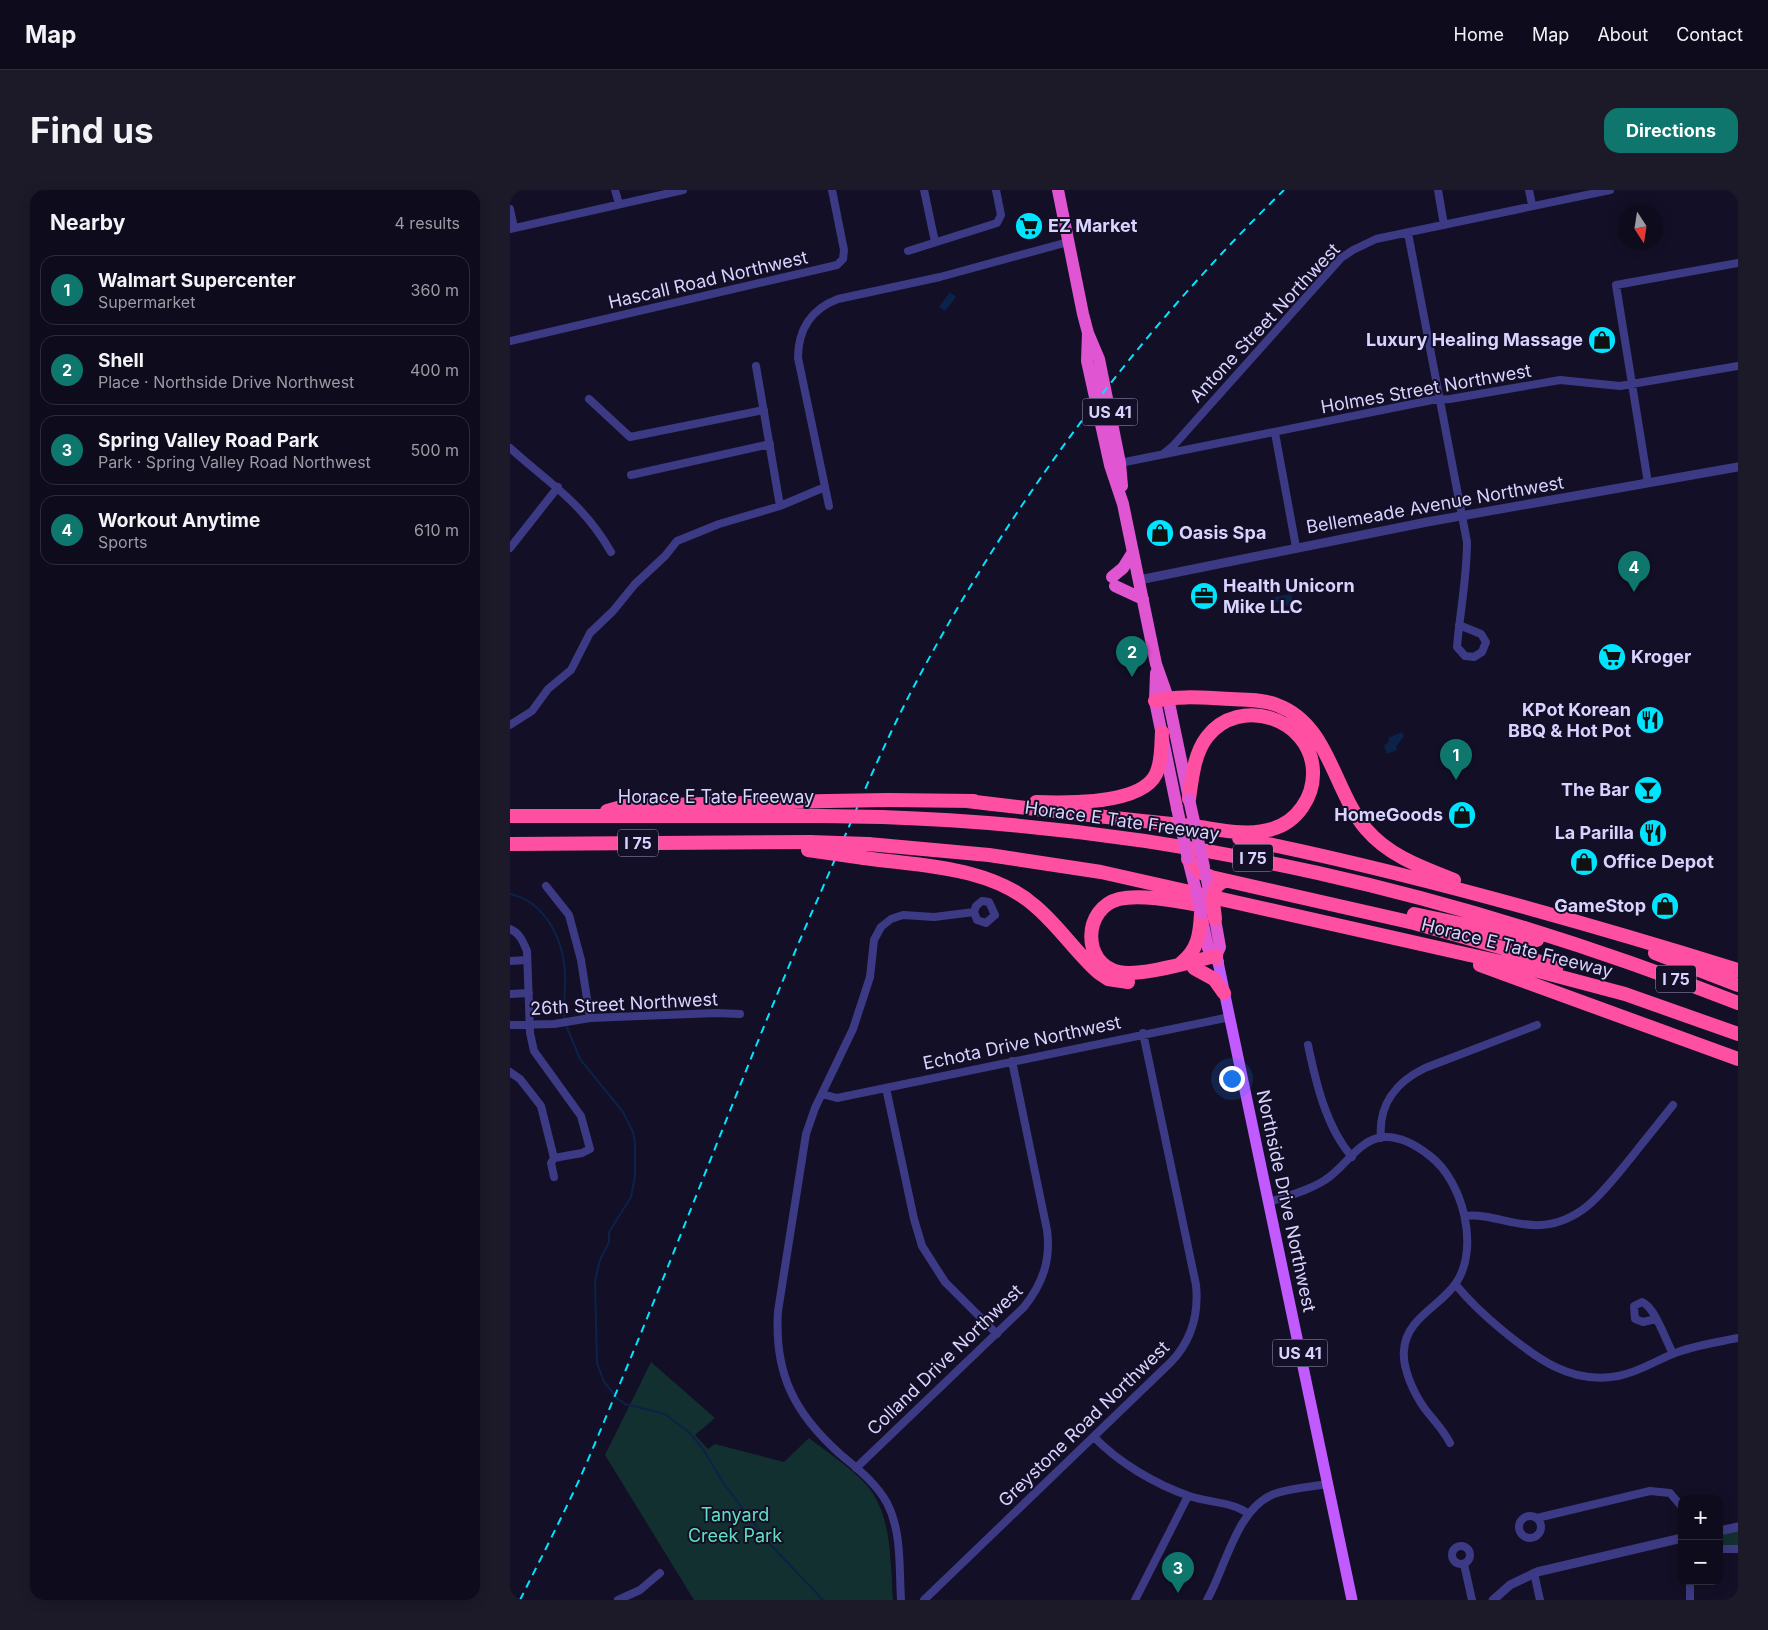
<!DOCTYPE html>
<html lang="en">
<head>
<meta charset="utf-8">
<style>
	body { margin:0; font-family:Inter,sans-serif; background:#1c1929; color:#f1f3f6 }
	.controls { position:absolute; right:15px; bottom:15px; display:grid; overflow:hidden; border-radius:10px; box-shadow:0 2px 12px #0003 }
	.controls button { width:45px; height:45px; display:grid; place-items:center; padding:0; border:0; border-bottom:1px solid #2e2b3b; background:#0e0b1c; color:#f1f3f6; font:25px sans-serif }
	.compass { position:absolute; left:1108px; top:15px; width:45px; height:45px; border-radius:50%; background:#0e0b1c; box-shadow:0 2px 12px #0003; rotate:168deg }
	.you { position:absolute; left:721px; top:888px; width:18px; height:18px; margin:-12px; border:4px solid #fff; border-radius:50%; background:#1a73e8; box-shadow:0 0 0 8px #1a73e833 }
	.badge { display:grid; place-items:center; width:32px; height:32px; border-radius:50%; background:#0f766e; color:#fff; font-size:16px; font-weight:700 }
	.pin { position:absolute; translate:-50% -41px; filter:drop-shadow(0 1px 2px #0008) }
	.pin::after { content:''; position:absolute; top:26px; width:18px; height:15px; background:inherit; clip-path:polygon(0 0,100% 0,50% 100%) }
	.list { margin:0; padding:0; list-style:none }
	h2 { display:flex; justify-content:space-between; align-items:center; height:65px; margin:0; padding:0 20px; font-size:21px }
	h2 small { font-size:16px; font-weight:400; color:#9b9ba3 }
	.list li { display:grid; grid-template-columns:32px 1fr auto; gap:15px; align-items:center; box-sizing:border-box; height:70px; margin:0 10px 10px; padding:0 10px; border:1px solid #2e2b3b; border-radius:15px }
	.list b { display:block; font-size:19px; white-space:nowrap }
	.list p { margin:0; font-size:16px; white-space:nowrap; color:#9b9ba3 }
	.list em { font-size:16px; font-style:normal; color:#9b9ba3 }
	.map { position:relative; flex:none; width:1228px; height:1410px; overflow:hidden; border-radius:15px }
	header { display:flex; align-items:center; gap:30px; box-sizing:border-box; height:70px; padding:0 25px; background:#0e0b1c; border-bottom:1px solid #2e2b3b }
	header strong { font-size:24px }
	nav { display:flex; gap:28px; margin-inline-start:auto; font-size:18px }
	.intro { display:flex; align-items:center; justify-content:space-between; box-sizing:border-box; height:120px; padding:0 30px }
	h1 { margin:0; font-size:35px }
	.button { padding:12px 22px; border-radius:15px; background:#0f766e; color:#fff; font-size:18px; font-weight:700 }
	main { display:flex; gap:30px; padding:0 30px }
	aside { flex:1; background:#0e0b1c; border-radius:15px; box-shadow:0 2px 12px #0003 }
	.map>svg:first-child { display:block }
	.green { fill:#12302f }
	.water { fill:#0c2248 }
	.lines { fill:none; stroke-linecap:round; stroke-linejoin:round }
	.stream { stroke:#0c2248; stroke-width:2 }
	.minor { stroke:#3d3a85; stroke-width:8 }
	.tertiary { stroke:#3d3a85; stroke-width:9 }
	.primary { stroke:#c25bff; stroke-width:11 }
	.trunk { stroke:#e055d1; stroke-width:12 }
	.motorway { stroke:#ff4fa3; stroke-width:14 }
	.rail { stroke:#00e5ff; stroke-width:2; stroke-dasharray:8 6; stroke-linecap:butt }
	.trunk-bridge { stroke:#e055d1; stroke-width:12 }
	.motorway-bridge { stroke:#ff4fa3; stroke-width:14 }
	.labels { text-anchor:middle; stroke-width:4; stroke-linejoin:round; paint-order:stroke }
	.shield { fill:#130f26; stroke:#9e99be; stroke-width:1 }
	.shield-label { font-size:16px; font-weight:bold; fill:#d9d4ff }
	.poi-label { font-size:18px; font-weight:bold; fill:#d9d4ff; stroke:#130f26; text-anchor:end }
	.street-label { font-size:18px; fill:#d9d4ff; stroke:#130f26 }
	.park-label { font-size:18px; fill:#5fe0c0; stroke:#130f26 }
</style>
</head>
<body>
<header>
<strong>Map</strong>
<nav><a>Home</a><a>Map</a><a>About</a><a>Contact</a></nav>
</header>
<div class="intro"><h1>Find us</h1><a class="button">Directions</a></div>
<main>
<aside>
<h2>Nearby<small>4 results</small></h2>
<ul class="list">
<li><span class="badge">1</span><div><b>Walmart Supercenter</b><p>Supermarket</p></div><em>360 m</em></li>
<li><span class="badge">2</span><div><b>Shell</b><p>Place · Northside Drive Northwest</p></div><em>400 m</em></li>
<li><span class="badge">3</span><div><b>Spring Valley Road Park</b><p>Park · Spring Valley Road Northwest</p></div><em>500 m</em></li>
<li><span class="badge">4</span><div><b>Workout Anytime</b><p>Sports</p></div><em>610 m</em></li>
</ul>
</aside>
<div class="map">
<svg width="1228" height="1410" viewBox="0 0 1228 1410">
	<rect width="100%" height="100%" fill="#130f26"/>
	<path class="green" d="M141,1172L205,1228L185,1245L198,1259L205,1254L274,1272L299,1248C316,1261 335,1274 351,1289C383,1319 380,1370 383,1410H184L95,1265Z
		M1228,1337V1359H1209V1341Z"/>
	<path class="water" d="M440,102L446,107L435,121L429,117Z
		M781,404L783,414L770,416L769,411L765,412L764,407Z
		M892,542L894,546L886,557L887,560L877,564L874,556L879,551L878,548Z"/>
	<g class="lines">
		<path class="stream" d="M0,704C37,712 55,753 55,788C56,802 52,817 55,831
			M56,835L70,869L113,922L123,942L125,954V986L121,1007L99,1042V1052L90,1070L85,1091L87,1173L94,1192L107,1208L115,1214L155,1224L180,1243L193,1259L214,1294L258,1352L313,1410"/>
		<path class="minor" d="M105,0L109,14
			M414,0L425,52
			M928,0L934,35
			M1019,0L1022,15
			M0,19L4,38
			M0,39L173,0
			M898,43L957,352C957,388 950,421 947,457L955,466L964,467L972,462L976,452L971,444L949,435
			M398,61L487,33L491,25L486,0
			M0,151L327,75L333,69L334,60L322,0
			M246,176L270,316
			M79,209L120,247L254,220
			M765,243L786,357
			M0,258C41,295 72,312 101,362
			M653,264L664,255L831,68L843,60L866,49L1100,0
			M610,273L922,210L940,209L1050,190L1110,196L1228,176
			M121,285L260,254
			M1138,293L1106,95L1228,73
			M319,316L288,168C288,140 301,119 328,109L430,87L558,52
			M0,358L48,297
			M0,535L22,521L38,499L61,480L80,443L103,421L125,394L155,366L167,351L209,334L270,316L315,297
			M36,696L59,725L71,770L80,828
			M0,739C10,743 13,752 17,761L20,843L24,861L71,926L80,959L72,963L44,968L31,916L10,889L0,882
			M0,771L17,770
			M0,804L19,803
			M0,835L44,834L80,828L206,823L230,824
			M798,855C806,893 816,937 842,967
			M376,898L404,1029L412,1056L435,1092L487,1144
			M312,904L327,908L720,827
			M871,948C868,915 886,892 915,878L1027,835
			M44,987L41,973L44,968
			M759,1012C777,1006 798,1001 815,990C833,979 847,953 868,948C886,944 906,955 920,966C953,991 970,1058 946,1093C931,1116 896,1128 894,1160C892,1178 904,1204 915,1219C924,1231 933,1239 940,1253
			M955,1026C980,1023 1005,1037 1031,1035C1073,1032 1095,999 1120,969C1134,951 1149,933 1163,915
			M946,1095C960,1112 975,1126 992,1140C1026,1168 1061,1195 1108,1186C1130,1182 1148,1169 1168,1162C1187,1155 1208,1152 1228,1148
			M1146,1129L1133,1132L1125,1129L1124,1116L1132,1112C1145,1117 1156,1151 1163,1164
			M584,1247C609,1273 645,1294 679,1306C699,1313 721,1311 739,1324
			M346,1278L514,1117C533,1093 541,1070 537,1040L502,871
			M1009 1337a11 11 0 1 1 22 0a11 11 0 1 1-22 0Z
			M1027,1328L1140,1301L1160,1303L1172,1317
			M942 1365a9 9 0 1 1 18 0a9 9 0 1 1-18 0Z
			M1209,1359H1228
			M954,1374L962,1410
			M1024,1383L1030,1410
			M108,1410L130,1400L150,1383
			M391,1410C389,1378 392,1342 377,1313C366,1293 348,1279 330,1264C284,1223 264,1183 268,1121L296,944L305,918L343,839L360,787L364,750L371,737L381,729L393,725L424,727L464,722L466,716L472,711L479,712L485,725L476,733L467,730L464,722
			M414,1410L661,1172C682,1150 689,1125 686,1095L633,843
			M625,1410L678,1306
			M697,1410C716,1377 726,1319 764,1304C781,1298 800,1297 818,1294
			M1180,1410V1391"/>
		<path class="tertiary" d="M629,390L917,332L1228,277
			M1209,1341L1228,1337
			M983,1410L1000,1395L1027,1382L1172,1348"/>
		<path class="primary" d="M708,772L842,1410"/>
		<path class="trunk" d="M548,0L573,124L578,143L589,169L610,273L612,296
			M578,143L577,171L600,275L613,314L646,474L658,508L678,604
			M602,387L613,378L623,362
			M605,396L633,409
			M646,483L645,511L667,618
			M678,669L686,701
			M692,729L698,758L706,766L708,772
			M705,729L710,757L706,766"/>
		<path class="motorway" d="M645,511C671,505 695,508 721,509C736,510 752,509 767,515C819,534 823,600 856,639C879,666 911,677 944,690
			M378,610L464,611
			M457,611C532,620 607,629 683,636C707,639 738,647 762,639C787,632 804,607 803,581C801,528 729,505 697,547C684,564 682,588 679,609
			M526,612C555,613 631,615 646,584C652,572 651,556 652,542
			M97,621L115,616L318,611
			M0,626H311
			M372,627C670,637 950,704 1228,813
			M729,648C898,682 1064,729 1228,780
			M0,654L300,652
			M358,654L479,665L591,682L1013,777L1115,804L1228,844
			M354,668C411,676 480,676 525,716C549,736 566,763 589,783L598,789L618,792
			M678,669L692,683L701,687L904,733L993,758L1046,778
			M700,717C676,713 633,703 609,709C573,718 571,774 609,782C630,787 683,771 706,766
			M904,724L1027,750
			M1145,763L1228,795
			M671,773C688,760 690,744 691,723
			M970,775L1228,869
			M684,778L704,789L714,803"/>
		<path class="rail" d="M10,1410C28,1374 47,1337 64,1301C80,1267 94,1231 109,1196C175,1039 234,879 302,722C335,648 364,573 402,500C498,317 625,145 774,0"/>
		<path class="trunk-bridge" d="M679,609L694,677
			M667,618L678,669
			M696,685L702,715
			M686,701L691,723"/>
		<path class="motorway-bridge" d="M318,611L378,610
			M311,626L372,627
			M300,652L358,654
			M298,660L354,668
			M705,729C704,716 698,696 715,691"/>
	</g>
	<defs>
		<symbol id="supermarket-disc" viewBox="-11 -11 22 22"><circle r="9.5" fill="#00e5ff" stroke="#130f26"/><path d="M-6-5.5h2.5l.6 2H6L4.5 2H-2.5L-4.4-4H-6ZM-1.5 3.2a1.3 1.3 0 1 0 .1 0ZM3 3.2a1.3 1.3 0 1 0 .1 0Z" fill="#111"/></symbol>
		<symbol id="shop-disc" viewBox="-11 -11 22 22"><circle r="9.5" fill="#00e5ff" stroke="#130f26"/><path d="M-5-2.5h2.3a2.7 3.5 0 0 1 5.4 0H5L5.5 6h-11ZM-1.5-2.5h3a1.5 2.3 0 0 0-3 0Z" fill="#111"/></symbol>
		<symbol id="office-disc" viewBox="-11 -11 22 22"><circle r="9.5" fill="#00e5ff" stroke="#130f26"/><path d="M-6-3h4V-5.5h4V-3h4V5H-6ZM-1-4.5V-3h2v-1.5ZM-6 0V1H6V0Z" fill="#111"/></symbol>
		<symbol id="restaurant-disc" viewBox="-11 -11 22 22"><circle r="9.5" fill="#00e5ff" stroke="#130f26"/><path d="M-5-6h1v4h1v-4h1v4h1v-4h1v5L-1.5 .5V6h-2V.5L-5-1ZM5-6V6H3V1.5H1.5Q1.5-4 5-6Z" fill="#111"/></symbol>
		<symbol id="bar-disc" viewBox="-11 -11 22 22"><circle r="9.5" fill="#00e5ff" stroke="#130f26"/><path d="M-6-5H6L.8 .8V4.5H3.5V6h-7V4.5H-.8V.8Z" fill="#111"/></symbol>
	</defs>
	<g fill-rule="evenodd">
		<use href="#supermarket-disc" x="503" y="20" width="32" height="32"/>
		<use href="#shop-disc" x="1076" y="134" width="32" height="32"/>
		<use href="#shop-disc" x="634" y="327" width="32" height="32"/>
		<use href="#office-disc" x="678" y="390" width="32" height="32"/>
		<use href="#supermarket-disc" x="1086" y="451" width="32" height="32"/>
		<use href="#restaurant-disc" x="1124" y="514" width="32" height="32"/>
		<use href="#bar-disc" x="1122" y="584" width="32" height="32"/>
		<use href="#shop-disc" x="936" y="609" width="32" height="32"/>
		<use href="#restaurant-disc" x="1127" y="627" width="32" height="32"/>
		<use href="#shop-disc" x="1058" y="656" width="32" height="32"/>
		<use href="#shop-disc" x="1139" y="700" width="32" height="32"/>
	</g>
	<g class="labels">
		<g class="shield">
			<rect x="572.5" y="208.5" width="55" height="27" rx="4"/>
			<rect x="108" y="639.5" width="40" height="27" rx="4"/>
			<rect x="723" y="654.5" width="40" height="27" rx="4"/>
			<rect x="1146" y="775.5" width="40" height="27" rx="4"/>
			<rect x="762.5" y="1149.5" width="55" height="27" rx="4"/>
		</g>
		<g class="shield-label">
			<text x="600" y="228">US 41</text>
			<text x="128" y="659">I 75</text>
			<text x="743" y="674">I 75</text>
			<text x="1166" y="795">I 75</text>
			<text x="790" y="1169">US 41</text>
		</g>
		<g class="poi-label">
			<text x="538" y="42" text-anchor="start">EZ Market</text>
			<text x="1073" y="156">Luxury Healing Massage</text>
			<text x="669" y="349" text-anchor="start">Oasis Spa</text>
			<text x="713" y="402" text-anchor="start">Health Unicorn<tspan x="713" dy="21">Mike LLC</tspan></text>
			<text x="1121" y="473" text-anchor="start">Kroger</text>
			<text x="1121" y="526">KPot Korean<tspan x="1121" dy="21">BBQ &amp; Hot Pot</tspan></text>
			<text x="1119" y="606">The Bar</text>
			<text x="933" y="631">HomeGoods</text>
			<text x="1124" y="649">La Parilla</text>
			<text x="1093" y="678" text-anchor="start">Office Depot</text>
			<text x="1136" y="722">GameStop</text>
		</g>
		<g class="street-label">
			<text transform="translate(198 90) rotate(-13)" y="6">Hascall Road Northwest</text>
			<text transform="translate(755 133) rotate(-47)" y="6">Antone Street Northwest</text>
			<text transform="translate(916 199) rotate(-10)" y="6">Holmes Street Northwest</text>
			<text transform="translate(925 315) rotate(-10)" y="6">Bellemeade Avenue Northwest</text>
			<text x="206" y="613">Horace E Tate Freeway</text>
			<text transform="translate(612 631) rotate(8)" y="6">Horace E Tate Freeway</text>
			<text transform="translate(1007 758) rotate(14)" y="6">Horace E Tate Freeway</text>
			<text transform="translate(114 814) rotate(-3)" y="6">26th Street Northwest</text>
			<text transform="translate(512 853) rotate(-12)" y="6">Echota Drive Northwest</text>
			<text transform="translate(776 1011) rotate(78)" y="6">Northside Drive Northwest</text>
			<text transform="translate(435 1170) rotate(-44)" y="6">Colland Drive Northwest</text>
			<text transform="translate(574 1234) rotate(-44)" y="6">Greystone Road Northwest</text>
		</g>
		<g class="park-label">
			<text x="225" y="1331">Tanyard<tspan x="225" dy="21">Creek Park</tspan></text>
		</g>
	</g>
</svg>
<div class="controls">
<button>+</button>
<button>−</button>
</div>
<svg class="compass" viewBox="-18 -18 36 36"><path d="M0-13l5 13h-10z" fill="#e53935"/><path d="M0 13l5-13h-10z" fill="#9b9ba3"/></svg>
<div class="you"></div>
<div class="pin badge" style="left:946px;top:590px">1</div>
<div class="pin badge" style="left:622px;top:487px">2</div>
<div class="pin badge" style="left:668px;top:1403px">3</div>
<div class="pin badge" style="left:1124px;top:402px">4</div>
</div>
</main>
</body>
</html>
